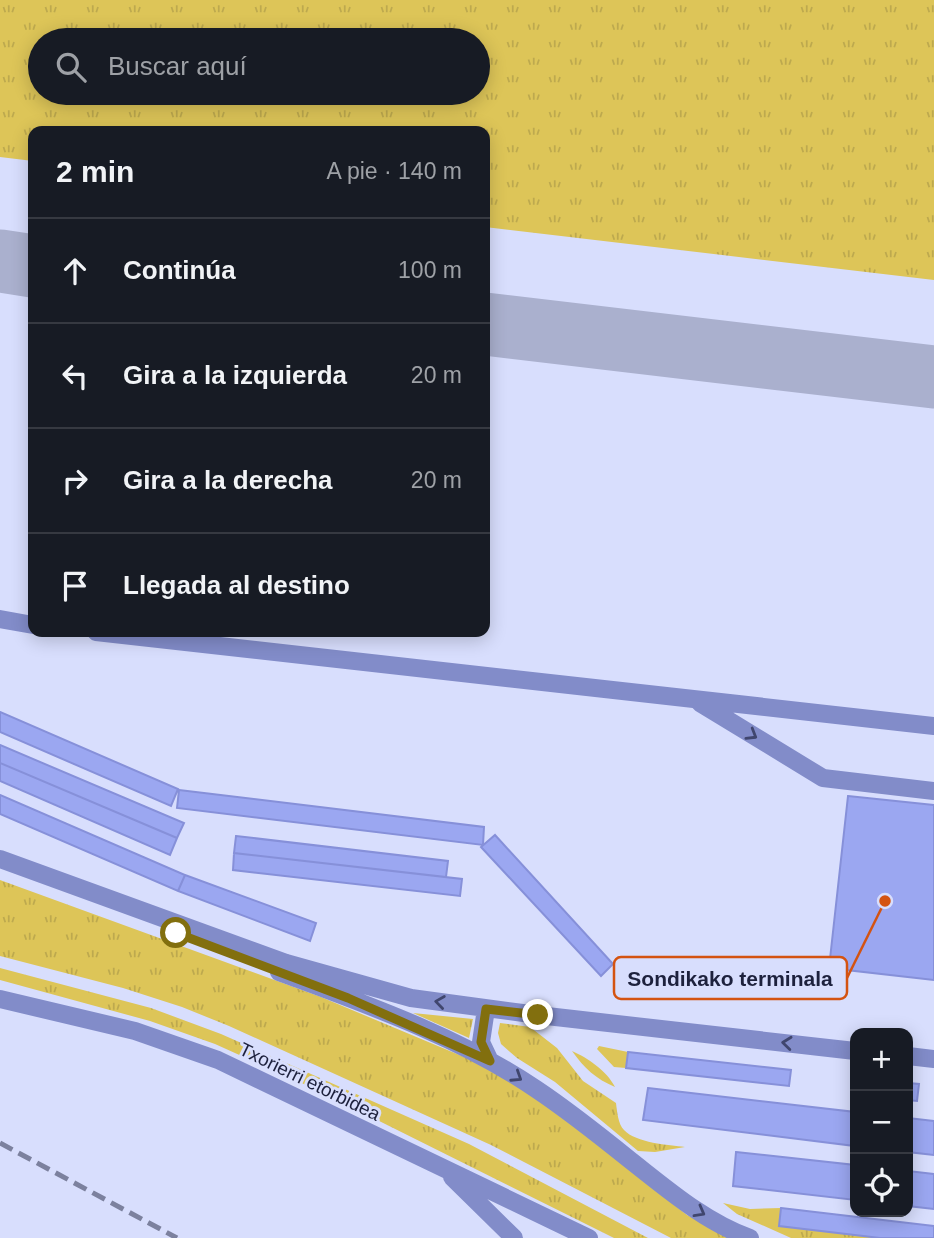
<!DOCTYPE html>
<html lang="es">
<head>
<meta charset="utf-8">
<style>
	body { margin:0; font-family:Arial,sans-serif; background:#242831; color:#f1f3f6 }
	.controls { position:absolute; right:21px; bottom:21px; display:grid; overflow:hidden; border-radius:14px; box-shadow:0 4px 18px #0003 }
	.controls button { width:63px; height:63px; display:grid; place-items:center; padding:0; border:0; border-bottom:2px solid #363941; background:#171b24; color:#f1f3f6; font:35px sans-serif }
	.stop { position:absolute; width:21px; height:21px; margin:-16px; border:5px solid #826f0e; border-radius:50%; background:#fff }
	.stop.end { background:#826f0e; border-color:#fff; box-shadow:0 2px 7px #0008 }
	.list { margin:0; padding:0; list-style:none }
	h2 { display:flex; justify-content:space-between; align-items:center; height:91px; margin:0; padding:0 28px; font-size:30px }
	h2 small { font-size:23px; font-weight:400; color:#9ea1a6 }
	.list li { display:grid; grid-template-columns:46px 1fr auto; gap:21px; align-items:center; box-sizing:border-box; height:105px; padding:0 28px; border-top:2px solid #363941 }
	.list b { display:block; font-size:26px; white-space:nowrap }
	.list em { font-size:23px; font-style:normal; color:#9ea1a6 }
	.icon { flex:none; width:38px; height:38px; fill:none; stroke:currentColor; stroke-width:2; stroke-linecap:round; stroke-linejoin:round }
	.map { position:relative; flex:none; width:934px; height:1238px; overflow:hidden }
	.search { position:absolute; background:#171b24; box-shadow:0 4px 18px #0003; left:28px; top:28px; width:462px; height:77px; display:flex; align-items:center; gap:18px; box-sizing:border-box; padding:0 24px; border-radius:38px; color:#9ea1a6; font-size:26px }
	.panel { position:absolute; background:#171b24; box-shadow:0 4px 18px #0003; left:28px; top:126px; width:462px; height:511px; border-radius:14px }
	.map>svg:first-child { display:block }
	.grass { fill:url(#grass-tufts); fill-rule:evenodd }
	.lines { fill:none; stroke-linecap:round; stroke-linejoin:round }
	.taxiway { stroke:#aab0ce; stroke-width:63 }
	.building { fill:#9ba7f1; stroke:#8690d9; stroke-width:2 }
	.minor { stroke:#828cc9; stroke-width:18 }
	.rail { stroke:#7c819e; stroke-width:5; stroke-dasharray:14 7; stroke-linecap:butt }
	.oneway { stroke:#40466e }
	.route { stroke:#826f0e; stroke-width:9 }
	.labels { text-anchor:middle; stroke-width:6; stroke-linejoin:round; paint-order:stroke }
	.street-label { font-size:19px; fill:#1d213d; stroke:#d8defd }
	.leader { fill:none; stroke:#d45311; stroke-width:2.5 }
	.callout-dot { fill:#d45311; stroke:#d8defd; stroke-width:2.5 }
	.callout { fill:#d8defd; stroke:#d45311; stroke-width:2.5 }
	.callout-label { font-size:21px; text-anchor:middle; font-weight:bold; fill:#1d213d }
</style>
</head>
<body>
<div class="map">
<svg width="934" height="1238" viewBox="0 0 934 1238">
	<defs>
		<pattern id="grass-tufts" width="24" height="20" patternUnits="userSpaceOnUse" patternTransform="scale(1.75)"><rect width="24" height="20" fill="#ddc558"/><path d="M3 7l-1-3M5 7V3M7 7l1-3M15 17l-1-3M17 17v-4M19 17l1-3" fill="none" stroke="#bda94e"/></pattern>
	</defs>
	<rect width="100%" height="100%" fill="#d8defd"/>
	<path class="grass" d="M0,0H934V280L485,227V131H33V161L0,157ZM40,40H478V93H40Z
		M0,880L321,997L488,1067L534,1094L687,1215L730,1238H671L491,1145L229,1026L182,1007L123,988L0,956Z
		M0,968L151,1008L221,1034L469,1144L648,1238H614L317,1090L215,1044L150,1021L0,980Z
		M413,1013L473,1019L469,1038Z
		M500,1023L530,1027L557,1048L583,1081L616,1103C617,1111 618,1124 624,1130C636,1143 669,1145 685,1147L655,1152L638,1151L555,1082L517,1058L501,1044L498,1033Z
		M599,1046L628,1052L626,1068L614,1067L597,1049Z
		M572,1051C588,1058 607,1071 615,1087C596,1079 584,1068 572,1051Z
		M723,1203L750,1209L781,1208L779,1226L880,1238H791L737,1214Z"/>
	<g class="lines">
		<path class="taxiway" d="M0,261L33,266
			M485,324L934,377"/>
	</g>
	<path class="building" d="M0,712L178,789L171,806L0,732Z
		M0,745L184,823L177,838L0,763Z
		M0,763L177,838L170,855L0,781Z
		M179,790L484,827L483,845L177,808Z
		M0,795L185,875L178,891L0,814Z
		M848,796L934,805V980L829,968Z
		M495,835L613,964L601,976L481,847Z
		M236,836L448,861L446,877L234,853Z
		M234,853L462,879L460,896L233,870Z
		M185,875L316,923L310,941L178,891Z
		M628,1052L791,1070L789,1086L626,1068Z
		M908,1083L919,1084L917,1101L908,1100Z
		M648,1088L855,1112V1146L643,1120Z
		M908,1118L934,1121V1155L908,1152Z
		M736,1152L855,1165V1200L733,1186Z
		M908,1171L934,1174V1209L908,1206Z
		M781,1208L934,1226V1238H880L779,1226Z"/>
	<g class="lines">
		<path class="minor" d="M0,619L33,625
			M96,632L934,726
			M700,703L823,778L934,791
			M0,859L286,963L411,998L538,1015L855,1051
			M279,972C365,1004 460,1037 536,1089C569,1111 599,1135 630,1160C667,1189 705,1222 750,1238
			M0,999L135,1031L218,1060L589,1238
			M486,1009L481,1042L490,1061
			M908,1056L934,1059
			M452,1177L514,1238"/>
		<path class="rail" d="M0,1143L177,1238"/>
	</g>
	<defs><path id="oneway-chevron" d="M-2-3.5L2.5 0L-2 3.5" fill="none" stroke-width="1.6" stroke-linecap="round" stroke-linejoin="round" transform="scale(1.75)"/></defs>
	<g class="oneway">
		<use href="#oneway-chevron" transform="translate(752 735) rotate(31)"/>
		<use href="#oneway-chevron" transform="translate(440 1002) rotate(-172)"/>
		<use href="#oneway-chevron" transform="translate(787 1043) rotate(-174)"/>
		<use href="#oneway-chevron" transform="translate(517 1077) rotate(33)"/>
		<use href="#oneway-chevron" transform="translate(700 1212) rotate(29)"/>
	</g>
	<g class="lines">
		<path class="route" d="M176,933L348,998L490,1061L481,1042L486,1009L538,1015"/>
	</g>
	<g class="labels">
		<g class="street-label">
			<text transform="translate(310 1081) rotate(26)" y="7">Txorierri etorbidea</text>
		</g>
	</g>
	<path class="leader" d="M885 901L847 978"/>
	<circle class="callout-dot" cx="885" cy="901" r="7"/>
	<rect class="callout" x="614" y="957" width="233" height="42" rx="7"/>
	<g class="callout-label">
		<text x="730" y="986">Sondikako terminala</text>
	</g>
</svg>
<div class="controls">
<button>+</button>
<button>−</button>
<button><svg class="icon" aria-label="locate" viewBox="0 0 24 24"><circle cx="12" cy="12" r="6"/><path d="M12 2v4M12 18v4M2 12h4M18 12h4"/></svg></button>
</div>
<div class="stop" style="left:176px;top:933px"></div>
<div class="stop end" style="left:538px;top:1015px"></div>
<div class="search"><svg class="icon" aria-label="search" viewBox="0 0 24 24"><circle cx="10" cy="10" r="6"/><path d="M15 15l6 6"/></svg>Buscar aquí</div>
<section class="panel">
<h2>2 min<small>A pie · 140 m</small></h2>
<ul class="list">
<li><svg class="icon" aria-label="ahead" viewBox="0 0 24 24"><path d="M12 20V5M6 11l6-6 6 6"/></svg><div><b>Continúa</b></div><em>100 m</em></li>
<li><svg class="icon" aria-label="left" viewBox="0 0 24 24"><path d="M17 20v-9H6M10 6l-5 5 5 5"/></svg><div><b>Gira a la izquierda</b></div><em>20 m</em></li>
<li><svg class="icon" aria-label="right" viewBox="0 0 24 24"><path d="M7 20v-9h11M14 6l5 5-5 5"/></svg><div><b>Gira a la derecha</b></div><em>20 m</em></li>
<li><svg class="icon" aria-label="arrive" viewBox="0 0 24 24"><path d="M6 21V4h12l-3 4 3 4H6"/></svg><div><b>Llegada al destino</b></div></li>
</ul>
</section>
</div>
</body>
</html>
